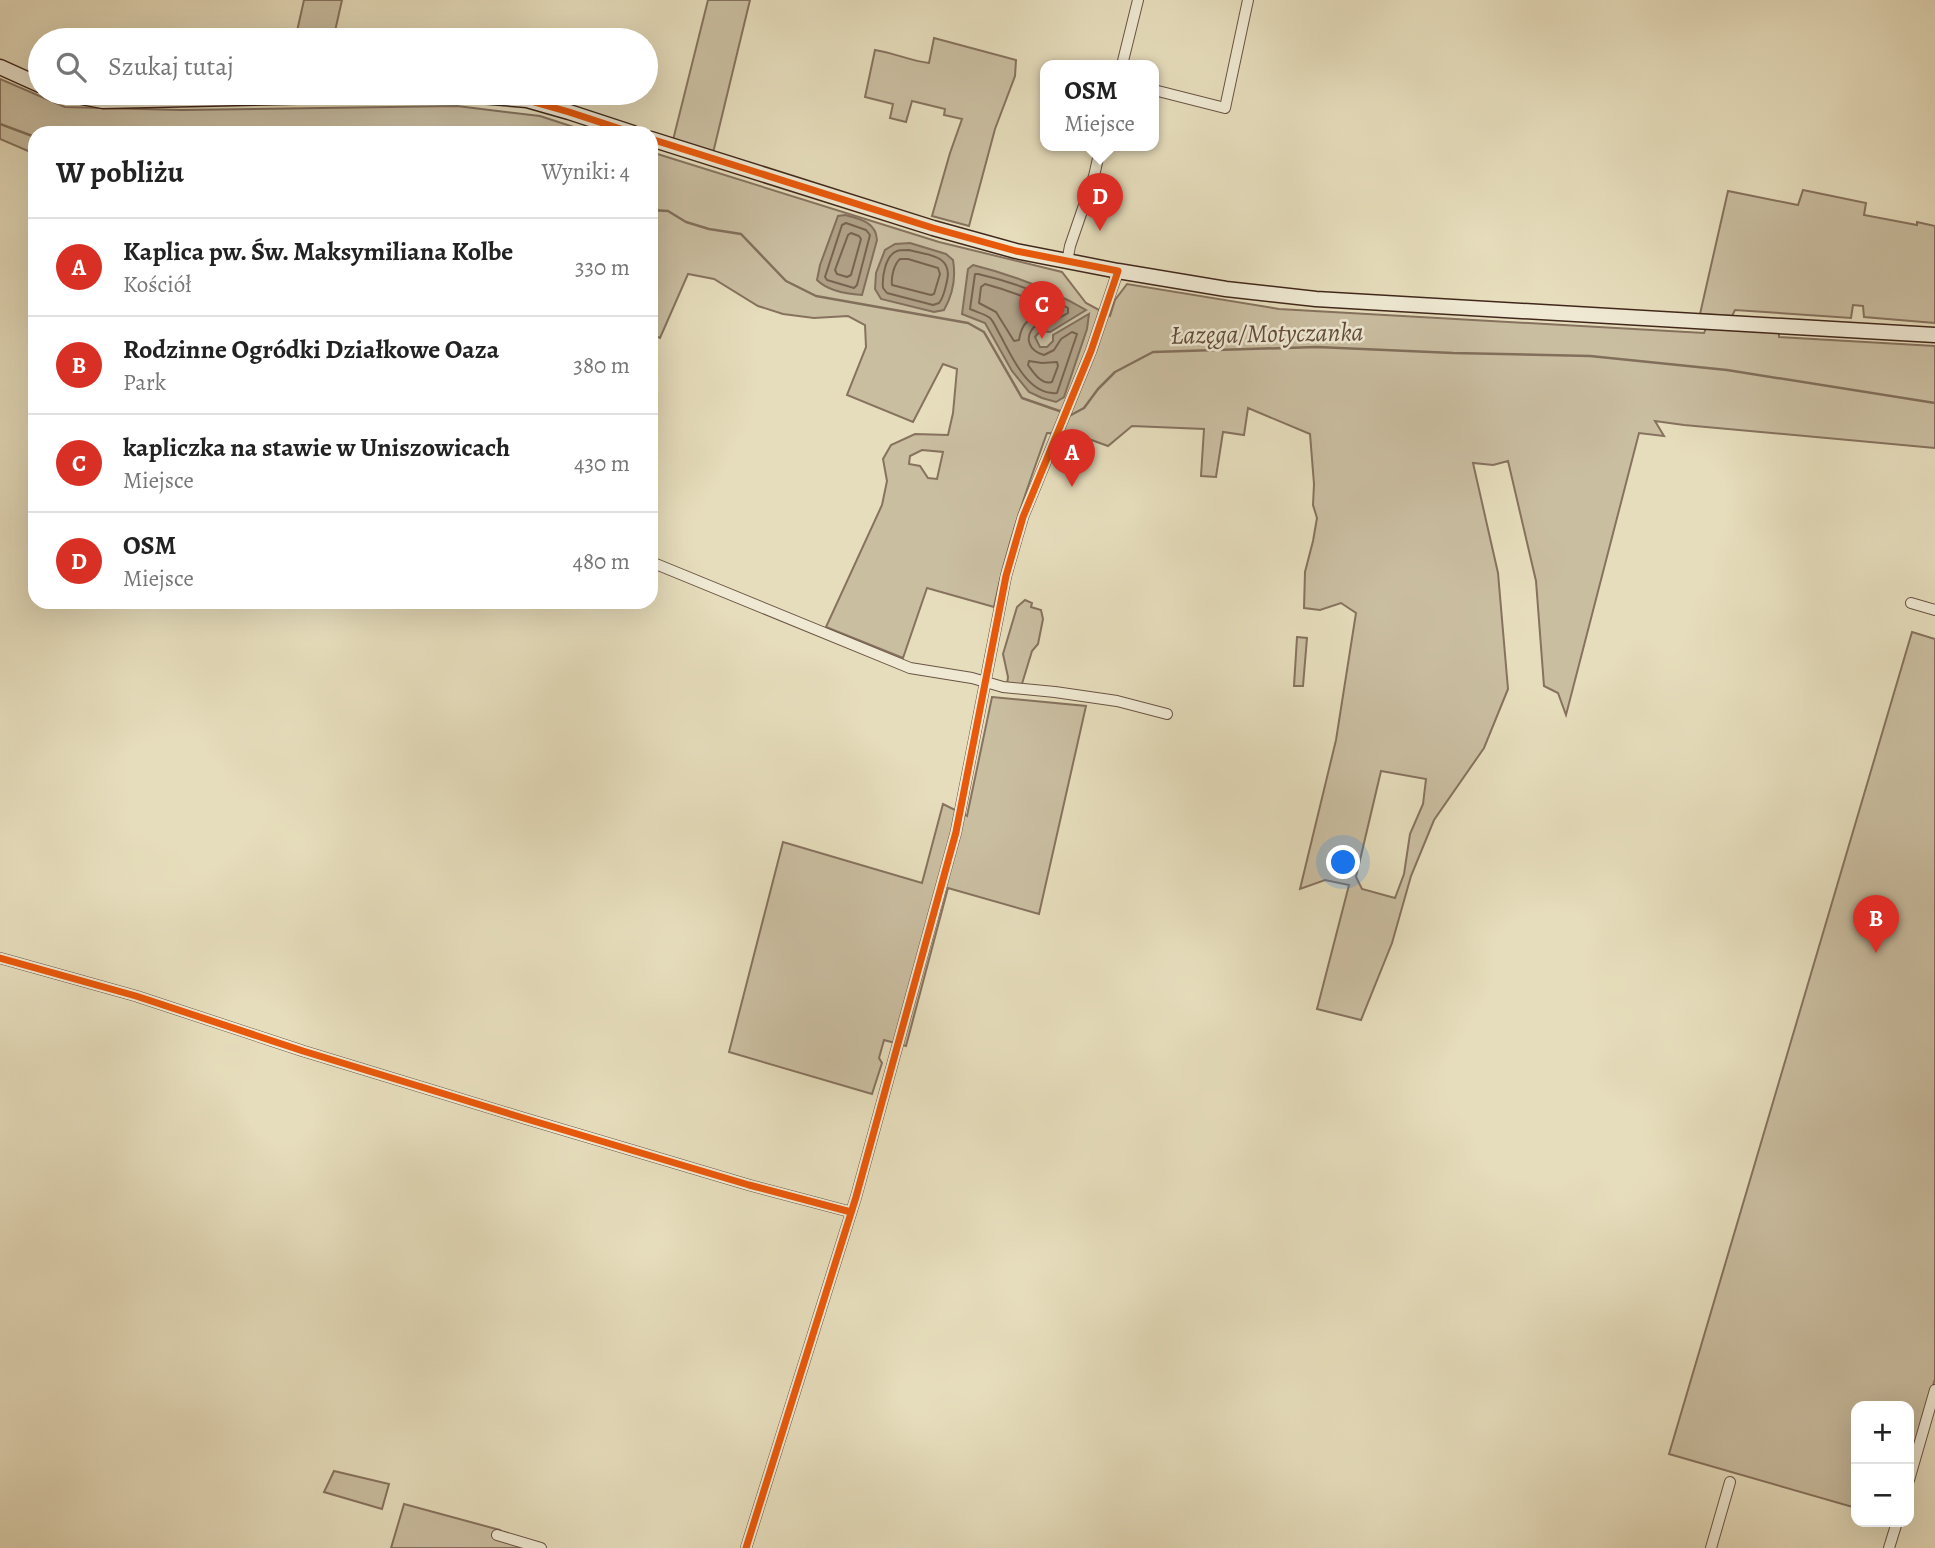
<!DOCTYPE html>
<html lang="pl">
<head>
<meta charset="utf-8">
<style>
	body { margin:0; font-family:Alegreya,serif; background:#f6f6f6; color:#222 }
	.controls { position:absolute; right:21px; bottom:21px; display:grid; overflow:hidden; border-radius:14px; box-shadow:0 7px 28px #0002 }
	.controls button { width:63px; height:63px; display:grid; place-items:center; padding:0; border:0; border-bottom:2px solid #e0e0e0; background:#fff; color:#222; font:35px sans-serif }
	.you { position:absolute; left:1344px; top:863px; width:24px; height:24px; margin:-18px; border:5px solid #fff; border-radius:50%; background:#1a73e8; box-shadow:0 0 0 10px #1a73e833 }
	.badge { display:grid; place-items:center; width:46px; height:46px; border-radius:50%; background:#d93025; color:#fff; font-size:23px; font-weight:700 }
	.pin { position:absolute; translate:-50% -58px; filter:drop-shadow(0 2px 4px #0008) }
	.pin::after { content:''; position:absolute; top:37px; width:24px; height:21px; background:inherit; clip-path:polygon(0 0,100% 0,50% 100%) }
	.popup { position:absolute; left:1040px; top:60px; width:119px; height:91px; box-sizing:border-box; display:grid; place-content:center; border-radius:14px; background:#fff; filter:drop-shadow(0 2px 5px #0005); font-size:23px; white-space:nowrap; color:#767676 }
	.popup b { font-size:26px; color:#222 }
	.popup::after { content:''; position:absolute; left:50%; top:100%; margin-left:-14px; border:14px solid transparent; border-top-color:#fff }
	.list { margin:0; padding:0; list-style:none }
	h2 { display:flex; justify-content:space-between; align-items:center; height:91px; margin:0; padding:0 28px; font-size:30px }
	h2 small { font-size:23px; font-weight:400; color:#767676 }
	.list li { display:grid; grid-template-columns:46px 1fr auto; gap:21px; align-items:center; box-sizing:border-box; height:98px; padding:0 28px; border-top:2px solid #e0e0e0 }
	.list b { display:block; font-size:26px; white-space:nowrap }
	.list p { margin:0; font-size:23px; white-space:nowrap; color:#767676 }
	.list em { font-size:23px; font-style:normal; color:#767676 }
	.icon { flex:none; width:38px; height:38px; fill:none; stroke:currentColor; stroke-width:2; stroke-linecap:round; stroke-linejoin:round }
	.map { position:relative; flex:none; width:1935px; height:1548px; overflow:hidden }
	.search { position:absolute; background:#fff; box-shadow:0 7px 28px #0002; left:28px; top:28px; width:630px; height:77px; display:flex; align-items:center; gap:18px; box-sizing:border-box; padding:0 24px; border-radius:38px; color:#767676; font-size:26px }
	.panel { position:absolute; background:#fff; box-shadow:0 7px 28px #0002; left:28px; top:126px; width:630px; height:483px; border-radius:21px }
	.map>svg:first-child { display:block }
	.green { fill:#cabea1; stroke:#86725e; stroke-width:2; fill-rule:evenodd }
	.water { fill:#ae9f85; stroke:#826f5b; stroke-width:2 }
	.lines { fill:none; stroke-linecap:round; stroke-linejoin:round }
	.shore { stroke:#786350; stroke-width:2 }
	.stream { stroke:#826f5b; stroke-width:2.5 }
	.street-casing { stroke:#6a5443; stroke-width:12 }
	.secondary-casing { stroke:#41271b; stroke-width:17 }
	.street { stroke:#efe9d3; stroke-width:10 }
	.secondary { stroke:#efe9d3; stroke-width:14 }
	.cycleway-casing { stroke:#efe9d3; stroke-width:11 }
	.cycleway { stroke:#e8590c; stroke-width:7 }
	.labels { text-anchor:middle; stroke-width:5; stroke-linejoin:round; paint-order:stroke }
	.water-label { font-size:26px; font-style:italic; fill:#624b3b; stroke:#efe9d3 }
</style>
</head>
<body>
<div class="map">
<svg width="1935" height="1548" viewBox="0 0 1935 1548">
	<rect width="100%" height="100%" fill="#e6ddbc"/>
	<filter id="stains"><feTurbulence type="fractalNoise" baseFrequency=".00286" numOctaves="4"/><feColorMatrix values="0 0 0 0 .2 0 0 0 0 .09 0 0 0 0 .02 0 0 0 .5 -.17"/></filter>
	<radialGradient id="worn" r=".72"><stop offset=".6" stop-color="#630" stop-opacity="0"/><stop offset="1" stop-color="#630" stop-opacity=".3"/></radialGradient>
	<path class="green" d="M304,0H342L333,40H295Z
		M708,0H750L713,153L673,140Z
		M934,38L1016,60L1015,76L995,129L969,226L932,216L950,153L962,119L944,115L945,109L912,101L906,122L890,118L893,104L865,97L875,50C894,53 911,61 929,63Z
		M0,79L65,107L181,110L457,106L540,116L592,133H35V154L0,139Z
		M651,152L939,242L1062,272L1086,303L1110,316L1115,300L1127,284L1279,309L1704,333L1706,328L1779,332V337L1935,346V448L1684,425L1655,421L1664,436L1639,433L1566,715L1558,693L1544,686L1536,581L1508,461L1493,465L1473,463L1498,573L1508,689L1484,748L1434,820L1411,876L1392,943L1361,1020L1317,1009L1349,885L1325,880L1300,889L1336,740L1356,613L1341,603L1320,610L1304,608L1305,572L1313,541L1317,518L1313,505L1314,484L1310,434L1248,408L1244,435L1223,432L1216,477L1201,476L1204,429L1132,426L1108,446L1075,434L1047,433C1026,491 1006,547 994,607L927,588L903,658L826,627L882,505L887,481L883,459L891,445L915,434L948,435L953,413L957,369L943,364L913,422L847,395L866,347L865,325L848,316L814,318L783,314L758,306L714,279L688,274L660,338L651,334V248L657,232L651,229ZM922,450L943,452L937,479L928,478L920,466L909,464L910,456ZM1381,771L1426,779L1423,804L1410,834L1404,874L1395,898L1362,889L1356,877Z
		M1803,190L1866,203L1864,215L1917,225V222L1935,226V323L1864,317L1863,306L1853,305L1851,318L1735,310L1732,316L1700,314L1728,191L1798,205Z
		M1025,600L1032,603L1031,607L1041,610L1043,619L1038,644L1032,651L1021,687L1007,685L1008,677L1003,654L1017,607Z
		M1912,632L1935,639V1379L1909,1465V1406H1856V1508L1669,1454Z
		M1297,637L1307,638L1303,686H1294Z
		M992,697L1086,706L1039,914L948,888L906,1046L884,1040L879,1058L882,1063L872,1094L729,1052L783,842L922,883L943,804L967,816Z
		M334,1471L389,1484L382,1509L324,1492Z
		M404,1504L500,1530L498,1540L525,1548H391Z"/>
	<path class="water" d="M845,215C860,219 876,222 877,240L862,295C846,294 828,291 817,280L820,265L838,216Z
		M910,243L946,254L953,260C956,277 953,294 944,310L934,312L881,299L875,289L876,273L885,250L895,244Z
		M973,265C1013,275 1050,289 1086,310L1050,332L1040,331L1035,337L1040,347H1047L1053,341V335L1089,314L1087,329L1064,397L1056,402L1042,398L1029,392L1012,371L985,323L962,314L968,269Z"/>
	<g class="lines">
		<path class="shore" d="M846,223L866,230L870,235L857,285L854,288L827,280L825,277L842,225Z
			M851,233L859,236L861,239L851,275L847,277L837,274L835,270L848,235Z
			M909,250C928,255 953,255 947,281C945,289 944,297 939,303L933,305L887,293L883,288C882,278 885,255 897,251C898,250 908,250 909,250Z
			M900,259H908L938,268L940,274L934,294L931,295L892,285C891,277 894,264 900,259Z
			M975,274H978C1009,281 1040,292 1068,308V313L1050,323L1034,327C1024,338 1029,351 1044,355L1054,350L1061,339L1072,332L1077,334L1057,393C1027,396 1011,354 999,333C996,328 994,322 990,318C985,314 976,312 970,309Z
			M985,284C1007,290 1029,298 1049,308L1050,313C1033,320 1023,316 1019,340L1014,341L996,312L979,303L981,287Z
			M1029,361L1042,363L1057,362L1058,366L1052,382C1041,385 1034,373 1028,365Z"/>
		<path class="stream" d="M0,124L35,137
			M651,210L668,211L686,222L709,229L741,234L786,281L816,296L968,323L984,332L1022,398L1071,415L1084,408L1098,389L1115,372L1153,352L1317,347L1453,353L1590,356L1727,370L1935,403"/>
		<defs>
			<path id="street" d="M1122,65L1138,0
				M1154,90L1225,108L1248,0
				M1067,262L1070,246L1094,176L1101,145
				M651,562L910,668L972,678L1003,687L1055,692L1117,701L1167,714
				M1911,603L1935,610
				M0,958L136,996L303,1051L520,1117L749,1185L851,1212
				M1909,1480L1935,1390
				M497,1535L541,1548
				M746,1548L856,1197L956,832L1006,576L1023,517L1091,351L1118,271
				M1711,1548L1730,1482
				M1889,1548L1897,1522"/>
			<path id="secondary" d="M0,67L40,85
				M61,93L103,101L406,94L468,95L527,100L569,112L633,133
				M651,139L933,228L1016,251L1118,271L1226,289L1316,299L1935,335"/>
		</defs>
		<use href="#street" class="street-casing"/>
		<use href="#secondary" class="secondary-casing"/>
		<use href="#street" class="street"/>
		<use href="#secondary" class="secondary"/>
		<defs>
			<path id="cycleway" d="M61,93L103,101L406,94L468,95L527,100L569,112L633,133
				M651,139L933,228L1016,251L1118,271L1091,351L1023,517L1006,576L956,832L856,1197L746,1548
				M0,958L136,996L303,1051L520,1117L749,1185L851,1212"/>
		</defs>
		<use href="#cycleway" class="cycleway-casing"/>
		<use href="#cycleway" class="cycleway"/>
	</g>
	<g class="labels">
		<g class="water-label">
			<text transform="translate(1267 333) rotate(-1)" y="9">Łazęga/Motyczanka</text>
		</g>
	</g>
	<rect width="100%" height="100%" filter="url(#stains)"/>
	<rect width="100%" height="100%" fill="url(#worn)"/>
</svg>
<div class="controls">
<button>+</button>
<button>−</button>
</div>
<div class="you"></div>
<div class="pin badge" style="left:1072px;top:487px">A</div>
<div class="pin badge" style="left:1876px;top:953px">B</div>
<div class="pin badge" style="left:1042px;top:339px">C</div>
<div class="pin badge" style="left:1100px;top:231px">D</div>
<div class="popup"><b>OSM</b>Miejsce</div>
<div class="search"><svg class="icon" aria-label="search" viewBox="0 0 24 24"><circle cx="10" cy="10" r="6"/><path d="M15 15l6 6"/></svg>Szukaj tutaj</div>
<section class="panel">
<h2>W pobliżu<small>Wyniki: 4</small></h2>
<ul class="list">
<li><span class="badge">A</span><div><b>Kaplica pw. Św. Maksymiliana Kolbe</b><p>Kościół</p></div><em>330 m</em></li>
<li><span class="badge">B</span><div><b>Rodzinne Ogródki Działkowe Oaza</b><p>Park</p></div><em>380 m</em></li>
<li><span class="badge">C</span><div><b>kapliczka na stawie w Uniszowicach</b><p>Miejsce</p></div><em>430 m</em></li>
<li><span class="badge">D</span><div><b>OSM</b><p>Miejsce</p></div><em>480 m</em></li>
</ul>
</section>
</div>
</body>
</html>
